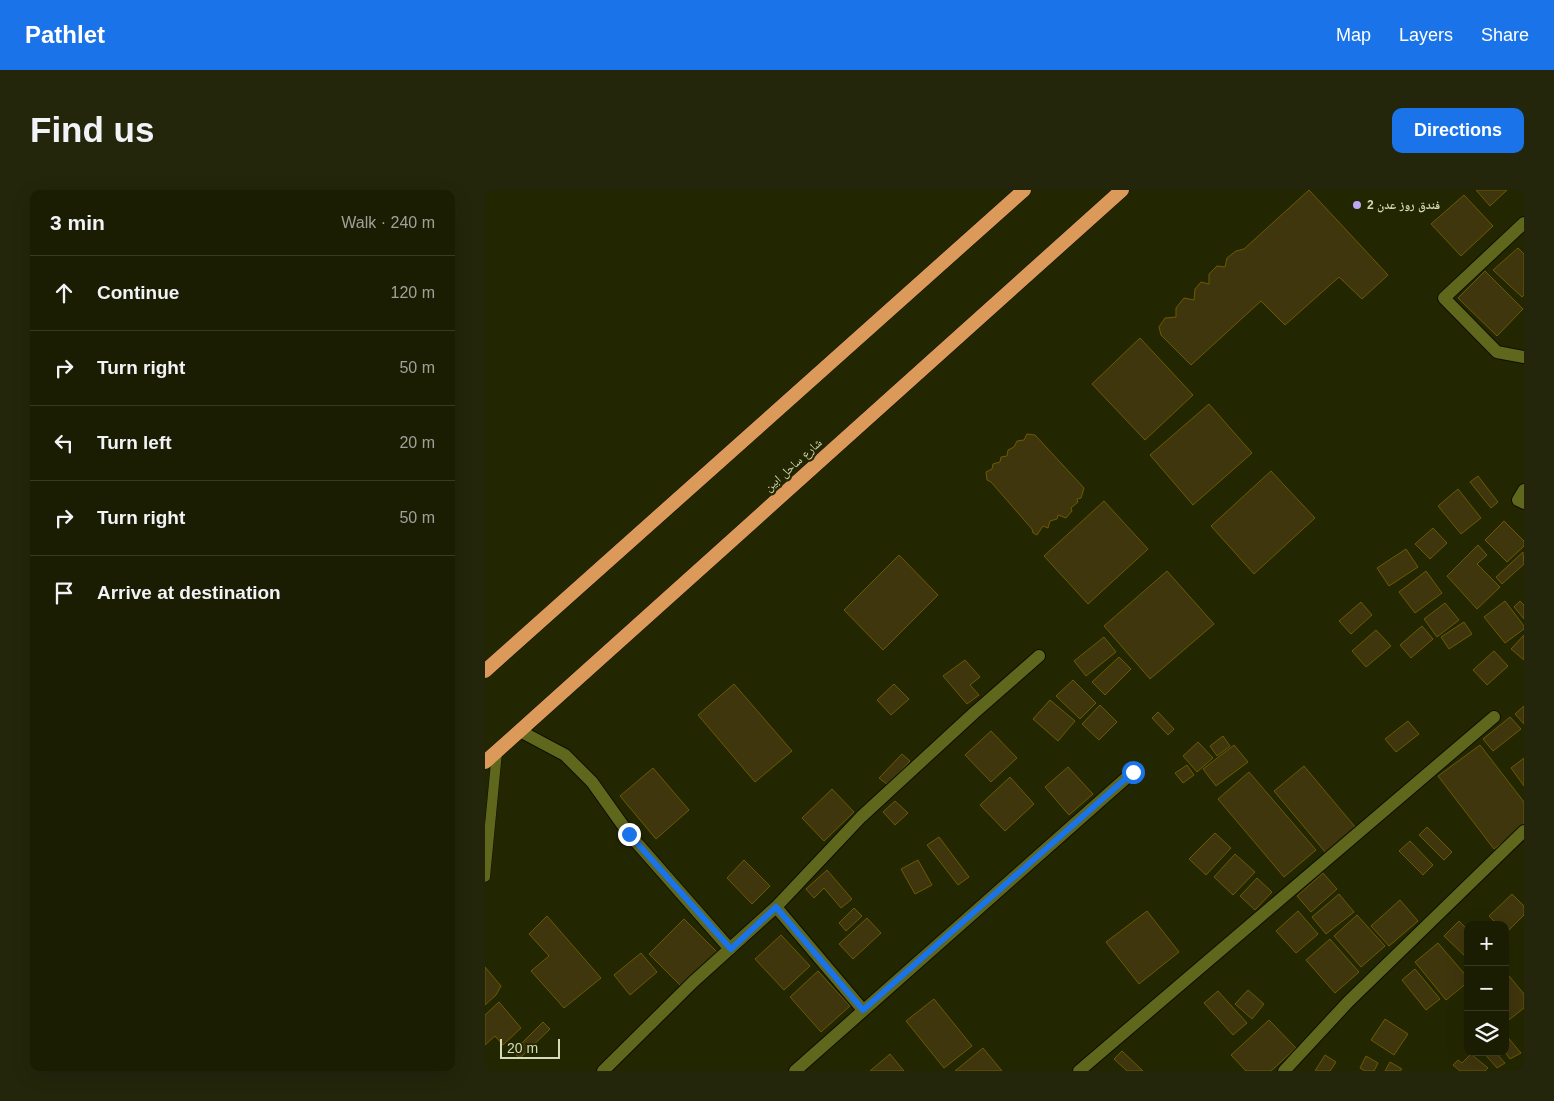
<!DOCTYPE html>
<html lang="en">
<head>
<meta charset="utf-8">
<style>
	body { margin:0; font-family:Arial,"Noto Naskh Arabic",sans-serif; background:#23260b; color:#f1f3f6 }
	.controls { position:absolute; right:15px; bottom:15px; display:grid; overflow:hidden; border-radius:10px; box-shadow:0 5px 20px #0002 }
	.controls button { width:45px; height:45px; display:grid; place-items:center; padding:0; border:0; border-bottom:1px solid #383b23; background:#1a1d01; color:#f1f3f6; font:25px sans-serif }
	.scale { position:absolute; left:15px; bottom:12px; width:60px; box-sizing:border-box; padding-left:5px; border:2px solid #d5dbb7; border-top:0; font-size:14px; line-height:18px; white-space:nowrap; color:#d5dbb7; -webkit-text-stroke:4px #232701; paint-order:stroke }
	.stop { position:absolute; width:15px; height:15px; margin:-11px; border:4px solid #1a73e8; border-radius:50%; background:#fff }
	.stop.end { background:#1a73e8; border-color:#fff; box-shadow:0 1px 5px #0008 }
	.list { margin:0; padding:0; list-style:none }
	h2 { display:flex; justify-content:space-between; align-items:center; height:65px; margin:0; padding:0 20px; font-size:21px }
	h2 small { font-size:16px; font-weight:400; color:#9fa299 }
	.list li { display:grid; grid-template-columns:32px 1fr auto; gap:15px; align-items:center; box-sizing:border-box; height:75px; padding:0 20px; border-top:1px solid #383b23 }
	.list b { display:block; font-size:19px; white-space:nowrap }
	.list em { font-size:16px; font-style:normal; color:#9fa299 }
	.icon { flex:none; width:28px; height:28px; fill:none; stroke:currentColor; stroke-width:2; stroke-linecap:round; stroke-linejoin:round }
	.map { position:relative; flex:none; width:1039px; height:881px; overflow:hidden; border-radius:10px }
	header { display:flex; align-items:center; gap:30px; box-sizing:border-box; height:70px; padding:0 25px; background:#1a73e8; color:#fff }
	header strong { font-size:24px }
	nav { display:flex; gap:28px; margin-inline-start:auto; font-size:18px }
	.intro { display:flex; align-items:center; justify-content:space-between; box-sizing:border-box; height:120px; padding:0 30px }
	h1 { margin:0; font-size:35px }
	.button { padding:12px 22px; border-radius:10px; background:#1a73e8; color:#fff; font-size:18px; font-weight:700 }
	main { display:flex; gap:30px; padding:0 30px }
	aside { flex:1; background:#1a1d01; border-radius:10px; box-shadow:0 5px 20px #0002 }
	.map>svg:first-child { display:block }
	.building { fill:#3f360e; stroke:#6c5a01 }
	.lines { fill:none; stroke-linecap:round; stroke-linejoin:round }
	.service-casing { stroke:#0d0f00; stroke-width:11 }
	.minor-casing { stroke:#0d0f00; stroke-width:14 }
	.trunk-casing { stroke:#0d0f00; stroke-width:15 }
	.service { stroke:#5f671d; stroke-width:10 }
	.minor { stroke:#5f671d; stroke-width:12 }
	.trunk { stroke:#db9a5a; stroke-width:14 }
	.route { stroke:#1a73e8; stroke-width:6 }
	.poi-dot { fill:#bda9f5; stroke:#232701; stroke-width:2 }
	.labels { text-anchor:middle; stroke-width:4.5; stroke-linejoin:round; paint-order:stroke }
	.poi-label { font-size:12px; font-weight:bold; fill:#d5dbb7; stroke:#232701; text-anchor:start }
	.street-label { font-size:12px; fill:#d5dbb7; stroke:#232701 }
</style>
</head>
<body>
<header>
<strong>Pathlet</strong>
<nav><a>Map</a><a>Layers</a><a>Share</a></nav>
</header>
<div class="intro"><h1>Find us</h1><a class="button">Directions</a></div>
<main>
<aside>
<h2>3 min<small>Walk · 240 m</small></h2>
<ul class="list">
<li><svg class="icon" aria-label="ahead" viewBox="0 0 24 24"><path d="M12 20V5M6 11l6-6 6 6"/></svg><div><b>Continue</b></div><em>120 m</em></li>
<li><svg class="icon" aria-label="right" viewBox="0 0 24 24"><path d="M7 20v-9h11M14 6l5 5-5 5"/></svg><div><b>Turn right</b></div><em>50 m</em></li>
<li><svg class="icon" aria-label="left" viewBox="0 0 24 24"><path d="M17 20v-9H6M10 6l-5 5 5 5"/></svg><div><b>Turn left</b></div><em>20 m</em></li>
<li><svg class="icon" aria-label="right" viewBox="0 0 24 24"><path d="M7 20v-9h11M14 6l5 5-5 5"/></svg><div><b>Turn right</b></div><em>50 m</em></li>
<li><svg class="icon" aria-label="arrive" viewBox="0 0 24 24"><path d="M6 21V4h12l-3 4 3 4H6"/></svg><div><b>Arrive at destination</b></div></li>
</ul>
</aside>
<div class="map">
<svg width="1039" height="881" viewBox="0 0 1039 881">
	<rect width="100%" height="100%" fill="#232701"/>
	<path class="building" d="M824,0L903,85L877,109L854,87L800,135L776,111L706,175L676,145L674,137L680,128L691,127V118L699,108L709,110L710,99L716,92L724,94V84L732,76L740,77L742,68L751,61L759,59Z
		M991,0H1022L1005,16Z
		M979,5L1008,36L976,66L946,34Z
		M1033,58L1039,64V105L1037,107L1008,80Z
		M1000,81L1038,119L1012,146L973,108Z
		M655,148L708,205L660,250L607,194Z
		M724,214L767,263L708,315L665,265Z
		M542,244L550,245L599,298L596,308L592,309L593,312L586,318L587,321L581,328L573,325L572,329L565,331L563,338L558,336L552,345L548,343L547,339L506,292L502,290L501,282L507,279L508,274L515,272L516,267L522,266L523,260L529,257L532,251L539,250Z
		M786,281L830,328L769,384L726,336Z
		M993,286L1013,312L1006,318L985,292Z
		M973,299L996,328L976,344L953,316Z
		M619,311L663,359L603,414L559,366Z
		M1019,331L1039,351V356L1022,372L1000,350Z
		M948,338L962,353L945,369L930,354Z
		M993,355L1002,365L992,374L1015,397L992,419L962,386Z
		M921,359L933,377L904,396L892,378Z
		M1038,362L1039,374L1017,394L1011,387Z
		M414,365L453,405L398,460L359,420Z
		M682,381L729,434L665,489L619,436Z
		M941,381L957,403L930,423L914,402Z
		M1020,411L1039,436V439L1020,453L999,427Z
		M1035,411L1039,415V429L1029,417Z
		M876,412L887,425L866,444L854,431Z
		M960,413L974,430L952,447L939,429Z
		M979,432L987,444L964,459L956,447Z
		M937,436L948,449L926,468L915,455Z
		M891,440L906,456L881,477L867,461Z
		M1039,445V470L1026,459Z
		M619,447L631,462L601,486L589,471Z
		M1009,461L1023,476L1002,495L988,480Z
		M634,467L646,479L620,505L607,492Z
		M480,470L495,487L485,495L494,505L482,514L458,486Z
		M588,490L611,513L595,529L571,506Z
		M249,494L307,561L270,592L213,525Z
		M409,494L424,509L406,525L392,510Z
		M565,510L590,531L573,551L548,529Z
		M615,515L632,532L614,550L597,534Z
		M1039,516V534L1030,524Z
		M673,522L689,539L683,545L667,528Z
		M1025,527L1036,539L1008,561L998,549Z
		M923,531L934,544L911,562L900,549Z
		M506,541L532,568L506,592L480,565Z
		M738,546L745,556L732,566L725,556Z
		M713,552L728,568L712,582L698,566Z
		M749,555L763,572L731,596L718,579Z
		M995,555L1039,612V637L1009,659L953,586Z
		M417,564L425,571L403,595L394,588Z
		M1039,568V596L1026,578Z
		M702,575L709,585L698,593L690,583Z
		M819,576L871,638L841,663L789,601Z
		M583,577L608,604L584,625L560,597Z
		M168,578L204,620L171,649L135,606Z
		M764,582L831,660L799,687L733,609Z
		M525,587L549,614L520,641L495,615Z
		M347,599L369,622L339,651L317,628Z
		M410,611L423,623L410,635L398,622Z
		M942,637L967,662L959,670L934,645Z
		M730,643L746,658L721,685L704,669Z
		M454,647L484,687L473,695L442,655Z
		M925,651L948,675L938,685L914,661Z
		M750,664L770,682L748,705L729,687Z
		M259,670L285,696L267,714L242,688Z
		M433,670L447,695L430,704L416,679Z
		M342,680L367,709L356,718L339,698L329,708L321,699Z
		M838,683L852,699L826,722L812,706Z
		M772,688L787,702L770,720L755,706Z
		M854,704L869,722L841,744L827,727Z
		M1027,704L1039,716V725L1021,743L1020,735H1013L1004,726Z
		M915,710L933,731L904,756L886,736Z
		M369,718L377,726L361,741L354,733Z
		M662,721L694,762L654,794L621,752Z
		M813,721L833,744L811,763L791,741Z
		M872,725L900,756L876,777L849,746Z
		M62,726L116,788L79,818L46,781L64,766L44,744Z
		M382,728L396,743L368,769L354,754Z
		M199,729L233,763L198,798L164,764Z
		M974,731L983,740V769L959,746Z
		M296,745L325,776L299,800L270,769Z
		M845,749L874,782L850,803L821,770Z
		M953,753L983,788V792L961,810L930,772Z
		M156,763L172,782L145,805L129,785Z
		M0,777L16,796L11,805L0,815Z
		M930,779L955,809L941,820L917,790Z
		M333,781L365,816L336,842L305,807Z
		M1020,781L1039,804V818L1020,833Z
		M763,800L779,814L767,829L750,814Z
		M733,801L762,833L748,845L719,813Z
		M449,809L487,856L459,878L421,831Z
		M14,812L36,838L18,855L10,846L0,855V825Z
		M900,829L923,844L909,865L886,850Z
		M784,830L811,858L786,881H761L746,865Z
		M58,832L65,839L35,868L28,862Z
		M1020,844L1036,863L1025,869L1020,862Z
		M498,858L517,881H470Z
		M637,861L658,881H642L629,869Z
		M998,862H1013L1011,863L1020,873L1012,878Z
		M405,864L419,881H385Z
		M986,864L1003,878L1000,881H975L968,875L973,870L977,873Z
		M840,865L851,872L845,881H830Z
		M881,866L893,873L889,881H880L875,878Z
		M905,872L917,879L915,881H900Z"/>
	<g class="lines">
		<defs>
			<path id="service" d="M0,687L12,562"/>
			<path id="minor" d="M1039,33L959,108L1012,162L1039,167
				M1039,300L1033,310L1039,313
				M35,541L80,565L107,592L144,644L245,759
				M291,717L378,820
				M118,881L208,792L291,717L376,627L489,523L554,466
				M310,881L648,582
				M594,881L1009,527
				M799,881L863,812L1039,641"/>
			<path id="trunk" d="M0,481L539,0
				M0,572L637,0"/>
		</defs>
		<use href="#service" class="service-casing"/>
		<use href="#minor" class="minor-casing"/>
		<use href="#trunk" class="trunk-casing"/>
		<use href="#service" class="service"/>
		<use href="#minor" class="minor"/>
		<use href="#trunk" class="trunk"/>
	</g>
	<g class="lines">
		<path class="route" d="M144,644L246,759L291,717L378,820L648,582"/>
	</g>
	<circle class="poi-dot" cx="872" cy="15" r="5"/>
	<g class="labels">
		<g class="poi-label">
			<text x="882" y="19">فندق روز عدن 2</text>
		</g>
		<g class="street-label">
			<text transform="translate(308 275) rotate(-42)" y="4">شارع ساحل ابين</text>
		</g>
	</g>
</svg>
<div class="controls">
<button>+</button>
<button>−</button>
<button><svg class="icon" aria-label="layers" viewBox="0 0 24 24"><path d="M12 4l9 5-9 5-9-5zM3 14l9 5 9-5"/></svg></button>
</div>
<div class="scale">20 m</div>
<div class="stop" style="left:648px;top:582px"></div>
<div class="stop end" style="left:144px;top:644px"></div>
</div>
</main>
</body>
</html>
